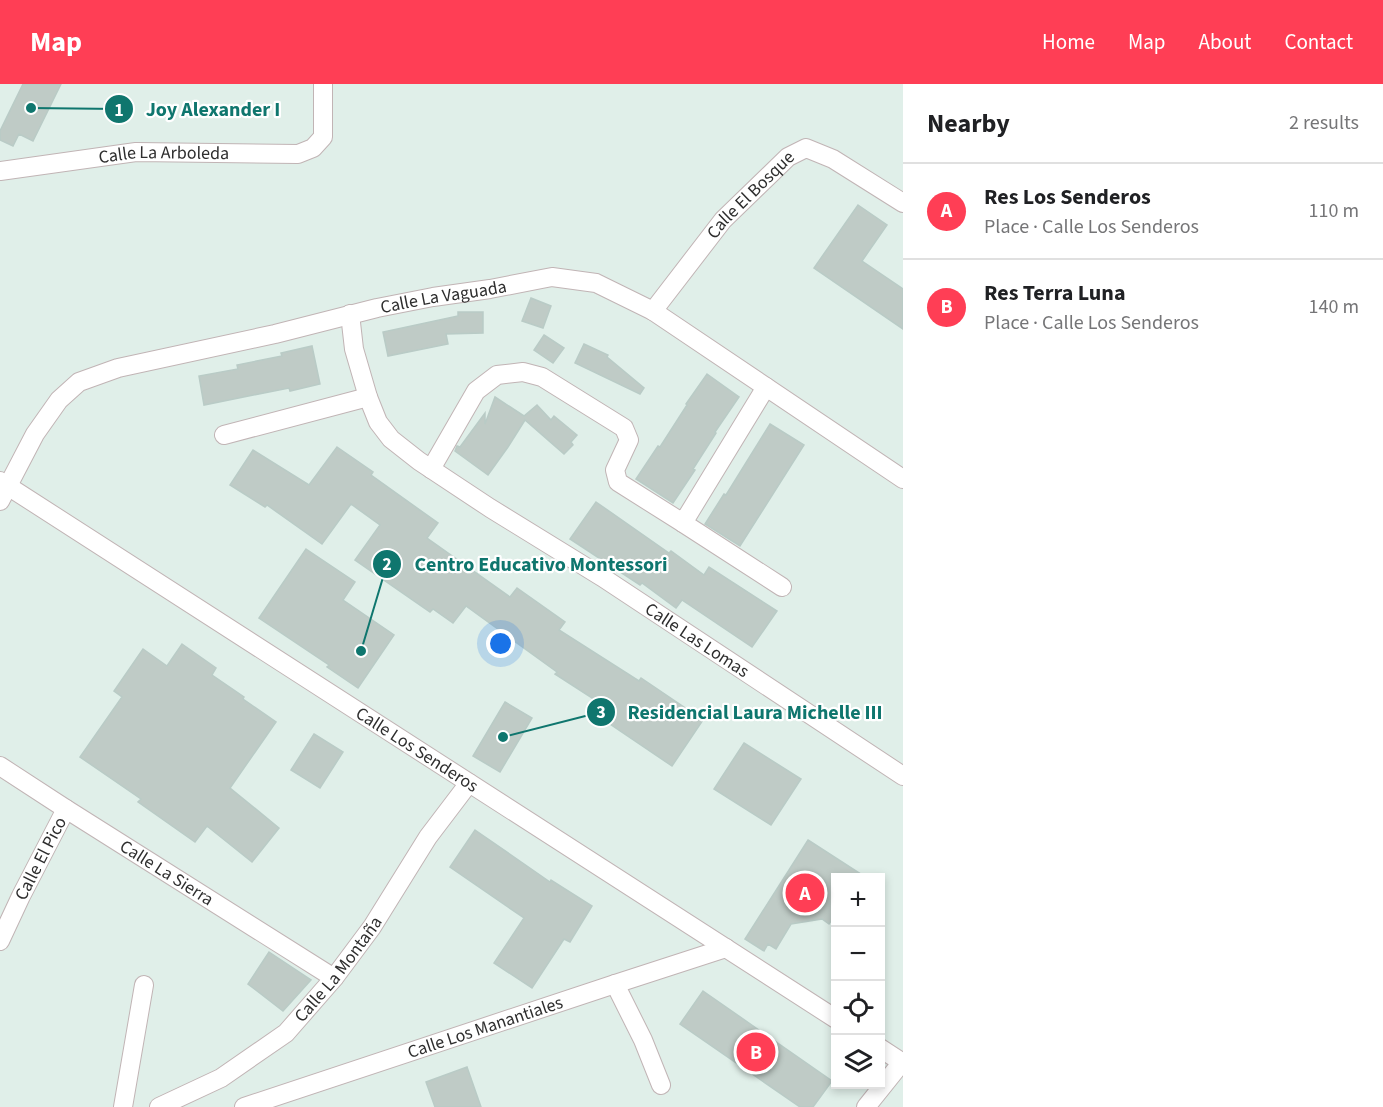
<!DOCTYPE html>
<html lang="en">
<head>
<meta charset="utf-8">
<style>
	body { margin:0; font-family:"Source Sans 3",sans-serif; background:#f6f6f6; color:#202124 }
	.controls { position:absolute; right:18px; bottom:18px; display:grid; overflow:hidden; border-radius:0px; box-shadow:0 3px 9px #0003 }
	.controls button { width:54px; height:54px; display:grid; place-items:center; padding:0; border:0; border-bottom:2px solid #e0e0e0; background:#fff; color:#202124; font:30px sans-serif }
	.you { position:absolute; left:501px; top:560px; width:21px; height:21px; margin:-15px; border:4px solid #fff; border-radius:50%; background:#1a73e8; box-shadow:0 0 0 9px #1a73e833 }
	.badge { display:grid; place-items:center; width:39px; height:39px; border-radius:50%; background:#ff3e55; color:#fff; font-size:20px; font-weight:700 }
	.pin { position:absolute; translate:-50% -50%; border:3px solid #fff; box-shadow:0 2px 6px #0006 }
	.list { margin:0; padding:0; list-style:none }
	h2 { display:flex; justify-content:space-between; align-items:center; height:78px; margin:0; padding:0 24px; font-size:26px }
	h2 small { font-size:20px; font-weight:400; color:#757577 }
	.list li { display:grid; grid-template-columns:39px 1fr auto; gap:18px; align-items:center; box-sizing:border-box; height:96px; padding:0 24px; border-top:2px solid #e0e0e0 }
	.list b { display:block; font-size:22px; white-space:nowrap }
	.list p { margin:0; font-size:20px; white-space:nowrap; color:#757577 }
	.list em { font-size:20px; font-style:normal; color:#757577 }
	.icon { flex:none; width:33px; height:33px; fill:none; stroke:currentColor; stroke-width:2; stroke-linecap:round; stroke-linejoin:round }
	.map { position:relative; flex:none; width:903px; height:1023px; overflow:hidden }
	header { display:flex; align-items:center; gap:36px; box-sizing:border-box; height:84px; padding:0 30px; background:#ff3e55; color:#fff }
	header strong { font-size:28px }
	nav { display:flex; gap:33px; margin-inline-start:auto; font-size:21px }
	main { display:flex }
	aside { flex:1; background:#fff }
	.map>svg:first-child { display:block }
	.building { fill:#bfcbc6; stroke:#b9cbc6; stroke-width:1.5 }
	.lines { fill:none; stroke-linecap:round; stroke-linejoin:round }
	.minor-casing { stroke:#c1b4b5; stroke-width:20 }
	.minor { stroke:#fff; stroke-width:18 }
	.labels { text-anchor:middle; stroke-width:4.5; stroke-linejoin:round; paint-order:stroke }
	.street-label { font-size:18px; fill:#2e2e2e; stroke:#fff }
	.leader { fill:none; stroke:#0f766e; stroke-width:2 }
	.callout-dot { fill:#0f766e; stroke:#fff; stroke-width:2 }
	.mark-label { font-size:18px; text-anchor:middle; font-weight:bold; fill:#fff }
	.callout-label { font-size:20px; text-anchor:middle; font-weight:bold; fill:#0f766e; stroke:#fff; stroke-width:4.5; stroke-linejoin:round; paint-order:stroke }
</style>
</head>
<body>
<header>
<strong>Map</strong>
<nav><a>Home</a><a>Map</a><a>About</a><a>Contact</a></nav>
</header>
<main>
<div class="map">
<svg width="903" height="1023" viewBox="0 0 903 1023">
	<rect width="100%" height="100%" fill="#e0efe9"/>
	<path class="building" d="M23,0H61L33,57L19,50L13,62L0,56V47Z
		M858,121L887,141L862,177L903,205V245L814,184Z
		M531,214L551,222L543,244L522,237Z
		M458,228H483V249L446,250L448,260L388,272L383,248L458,232Z
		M544,251L564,264L553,279L534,266Z
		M584,260L608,271L607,273L644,304L640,310L575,279Z
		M312,262L320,300L290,307L289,304L204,321L199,292L238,285L237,281L282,272L281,269Z
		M707,290L739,313L715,348L716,349L693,385L695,386L673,419L636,395L658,362L660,363L687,321L686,320Z
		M495,313L524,332L537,321L551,336L554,332L577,351L571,358L573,361L564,370L525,336L508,363L488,391L455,367L457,362L460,363L485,329V340Z
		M770,340L804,361L740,462L705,440L724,410L726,411Z
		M337,363L373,388L371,391L438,439L427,454L510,513L517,504L565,538L559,546L639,597L641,594L703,636L672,682L610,640L617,630L555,590L557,588L466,522L453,539L433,525L430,528L355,476L380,441L351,420L322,460L267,421L265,423L230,401L253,366L309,401Z
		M596,418L669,469L671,467L704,491L709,483L777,527L752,563L682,516L676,524L642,499L640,501L570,455Z
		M306,465L355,498L343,516L394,551L358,604L327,583L329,581L259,534Z
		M182,560L216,584L212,591L244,613L243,615L276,638L230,704L279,744L252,778L207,742L195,758L138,718L141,715L80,673L122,613L114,607L143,565L167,582Z
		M505,618L532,634L500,688L473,672Z
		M314,650L343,668L320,704L291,686Z
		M744,659L801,695L771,741L714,705Z
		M475,746L550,798L551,796L592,822L570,858L564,855L532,904L494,879L524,834L450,783Z
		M808,756L867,794H836V830L829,840L822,835L791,840L776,865L768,860L764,867L745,855Z
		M269,868L311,896L283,927L248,900Z
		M703,907L832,997L813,1023H800L680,940Z
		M467,983L481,1023H435L426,998Z"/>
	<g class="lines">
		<defs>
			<g id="minor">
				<path id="s1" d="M0,87L136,68L298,70L313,64L323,53V0"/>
				<path id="s2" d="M653,227L723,136L788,73L806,64L833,75L903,119"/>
				<path id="s3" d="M350,230L354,265L368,313L378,338L391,355L419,377L490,424L602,493L903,692"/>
				<path d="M224,351L368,313"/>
				<path d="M431,385L476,307L497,291L523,288L542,293L624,344L629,356L615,386L618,398L683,439L766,303"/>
				<path id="s4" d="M0,397L836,935"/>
				<path id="s5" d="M0,417L35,350L59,316L79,298L118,284L275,250L377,224L433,213L490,205L552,193L596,199L653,227L903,395"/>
				<path d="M683,439L782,503"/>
				<path id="s6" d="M0,682L66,725L334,894"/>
				<path id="s7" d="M0,857L21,812L66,725"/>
				<path d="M615,900L643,956L661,1001"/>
				<path d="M880,964L903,979"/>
				<path d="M123,1023L144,901"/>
				<path id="s8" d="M159,1023L221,994L286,949L334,894L372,843L428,753L469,699"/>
				<path id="s9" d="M244,1023L615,900L726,864"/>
				<path d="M866,1023L902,978"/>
			</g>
		</defs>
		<use href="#minor" class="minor-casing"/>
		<use href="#minor" class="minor"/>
	</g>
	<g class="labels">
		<g class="street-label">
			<text dy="6" stroke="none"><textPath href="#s1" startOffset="165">Calle La Arboleda</textPath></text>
			<text dy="6" stroke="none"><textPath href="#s2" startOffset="152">Calle El Bosque</textPath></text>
			<text dy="6" stroke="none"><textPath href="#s5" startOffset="519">Calle La Vaguada</textPath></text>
			<text dy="6" stroke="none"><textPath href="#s3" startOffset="500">Calle Las Lomas</textPath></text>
			<text dy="6" stroke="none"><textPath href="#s4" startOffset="496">Calle Los Senderos</textPath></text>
			<text dy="6" stroke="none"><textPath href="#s7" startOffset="92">Calle El Pico</textPath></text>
			<text dy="6" stroke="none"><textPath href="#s6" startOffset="198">Calle La Sierra</textPath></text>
			<text dy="6" stroke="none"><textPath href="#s8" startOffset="230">Calle La Montaña</textPath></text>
			<text dy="6" stroke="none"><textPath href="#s9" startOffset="254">Calle Los Manantiales</textPath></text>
		</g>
	</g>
	<path class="leader" d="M31 24L119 25M361 567L387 480M503 653L601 628"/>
	<g class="callout-dot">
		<circle cx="31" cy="24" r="6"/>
		<circle cx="361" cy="567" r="6"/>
		<circle cx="503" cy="653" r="6"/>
		<circle cx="119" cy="25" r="15"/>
		<circle cx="387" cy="480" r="15"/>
		<circle cx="601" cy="628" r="15"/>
	</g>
	<g class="mark-label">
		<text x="119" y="32">1</text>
		<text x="387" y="486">2</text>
		<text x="601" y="634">3</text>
	</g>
	<g class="callout-label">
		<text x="213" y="32">Joy Alexander I</text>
		<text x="541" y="487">Centro Educativo Montessori</text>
		<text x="755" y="635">Residencial Laura Michelle III</text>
	</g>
</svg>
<div class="controls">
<button>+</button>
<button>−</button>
<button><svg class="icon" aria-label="locate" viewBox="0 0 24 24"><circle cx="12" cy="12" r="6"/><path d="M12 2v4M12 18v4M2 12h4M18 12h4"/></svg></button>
<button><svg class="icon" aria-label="layers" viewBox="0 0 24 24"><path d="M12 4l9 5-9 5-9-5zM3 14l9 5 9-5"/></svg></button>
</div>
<div class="you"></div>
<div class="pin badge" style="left:805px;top:809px">A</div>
<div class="pin badge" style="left:756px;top:968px">B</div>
</div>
<aside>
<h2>Nearby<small>2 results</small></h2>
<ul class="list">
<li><span class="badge">A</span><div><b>Res Los Senderos</b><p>Place · Calle Los Senderos</p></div><em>110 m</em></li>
<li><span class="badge">B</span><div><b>Res Terra Luna</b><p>Place · Calle Los Senderos</p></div><em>140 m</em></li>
</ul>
</aside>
</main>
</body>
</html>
